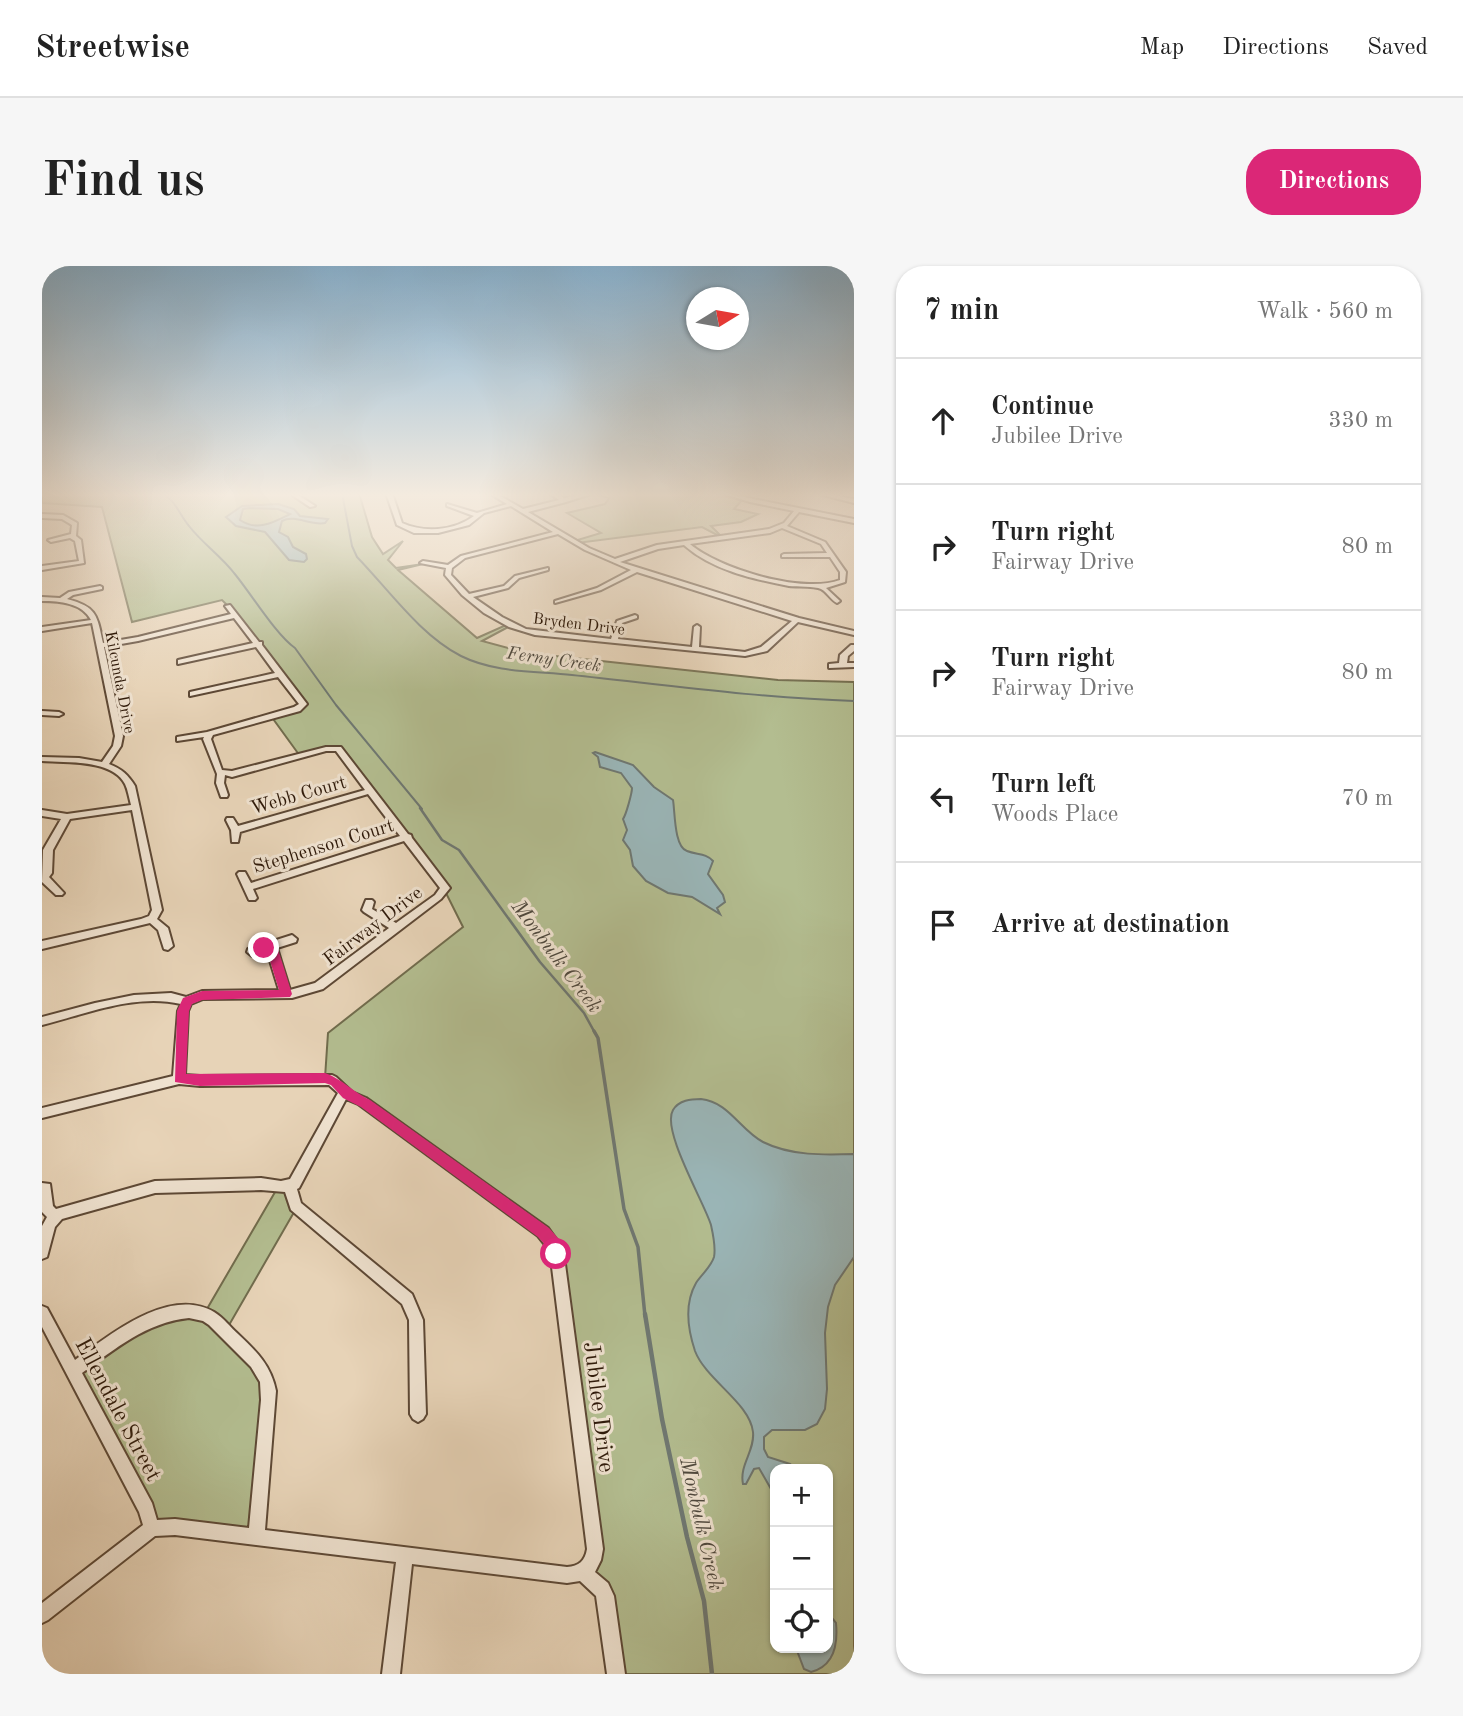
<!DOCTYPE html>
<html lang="en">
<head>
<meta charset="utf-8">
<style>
	body { margin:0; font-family:"Old Standard TT",serif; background:#f6f6f6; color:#222 }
	.controls { position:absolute; right:21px; bottom:21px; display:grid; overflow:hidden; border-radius:14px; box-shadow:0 2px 5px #0004 }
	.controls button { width:63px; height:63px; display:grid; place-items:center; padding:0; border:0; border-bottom:2px solid #e0e0e0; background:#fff; color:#222; font:35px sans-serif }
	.compass { position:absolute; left:644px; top:21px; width:63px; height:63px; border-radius:50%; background:#fff; box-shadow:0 2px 5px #0004; rotate:79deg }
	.stop { position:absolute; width:21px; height:21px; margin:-16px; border:5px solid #db2777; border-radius:50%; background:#fff }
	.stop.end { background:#db2777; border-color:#fff; box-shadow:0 2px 7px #0008 }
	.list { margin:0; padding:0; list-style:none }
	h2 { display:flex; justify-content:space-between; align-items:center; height:91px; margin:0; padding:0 28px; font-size:30px }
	h2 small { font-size:23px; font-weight:400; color:#767676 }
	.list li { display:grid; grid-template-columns:46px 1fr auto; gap:21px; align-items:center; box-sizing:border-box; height:126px; padding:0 28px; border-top:2px solid #e0e0e0 }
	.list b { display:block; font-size:26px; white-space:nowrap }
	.list p { margin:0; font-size:23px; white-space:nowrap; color:#767676 }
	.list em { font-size:23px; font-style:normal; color:#767676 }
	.icon { flex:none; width:38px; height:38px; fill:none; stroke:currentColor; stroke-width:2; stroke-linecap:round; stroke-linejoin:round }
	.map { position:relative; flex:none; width:812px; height:1408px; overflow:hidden; border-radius:28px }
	header { display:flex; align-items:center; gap:42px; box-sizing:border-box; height:98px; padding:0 35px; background:#fff; border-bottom:2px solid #e0e0e0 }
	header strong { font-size:33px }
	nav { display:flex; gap:38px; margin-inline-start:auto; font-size:24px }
	.intro { display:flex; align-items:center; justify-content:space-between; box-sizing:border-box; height:168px; padding:0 42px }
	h1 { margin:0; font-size:49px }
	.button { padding:18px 32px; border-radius:28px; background:#db2777; color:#fff; font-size:24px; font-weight:700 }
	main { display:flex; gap:42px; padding:0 42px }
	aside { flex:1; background:#fff; border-radius:28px; box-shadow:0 2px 5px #0004 }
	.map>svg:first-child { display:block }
	.green { fill:#b3bd90; stroke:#716c4d; stroke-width:2; fill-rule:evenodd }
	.water { fill:#9ab6b8; stroke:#6f7872; stroke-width:2; fill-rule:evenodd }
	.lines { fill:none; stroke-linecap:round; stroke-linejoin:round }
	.stream-far3 { stroke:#6f7872; stroke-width:2 }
	.stream-far2 { stroke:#6f7872; stroke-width:2.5 }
	.stream-far1 { stroke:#6f7872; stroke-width:3.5 }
	.stream { stroke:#6f7872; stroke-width:4.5 }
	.minor-casing { stroke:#5d4835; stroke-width:4 }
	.minor { fill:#efe2d0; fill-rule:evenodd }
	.route { fill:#db2777 }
	.labels { text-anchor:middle; stroke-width:6; stroke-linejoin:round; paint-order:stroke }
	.far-street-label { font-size:16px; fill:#2f1a0a; stroke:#efe2d0 }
	.far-water-label { font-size:18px; font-style:italic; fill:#4f493e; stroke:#efe2d0 }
	.street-label { font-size:19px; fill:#2f1a0a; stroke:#efe2d0 }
	.water-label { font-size:21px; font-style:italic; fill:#4f493e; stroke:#efe2d0 }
	.near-street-label { font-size:23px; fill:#2f1a0a; stroke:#efe2d0 }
</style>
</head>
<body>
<header>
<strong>Streetwise</strong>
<nav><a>Map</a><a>Directions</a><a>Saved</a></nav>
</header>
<div class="intro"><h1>Find us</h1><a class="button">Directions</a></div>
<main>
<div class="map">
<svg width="812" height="1408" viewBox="0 0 812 1408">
	<rect width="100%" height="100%" fill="#e7d3b7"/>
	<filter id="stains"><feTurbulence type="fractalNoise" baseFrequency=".00286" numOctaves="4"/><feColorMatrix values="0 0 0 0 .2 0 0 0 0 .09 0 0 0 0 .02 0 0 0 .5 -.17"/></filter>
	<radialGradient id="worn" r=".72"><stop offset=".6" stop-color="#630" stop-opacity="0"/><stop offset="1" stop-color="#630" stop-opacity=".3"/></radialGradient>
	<path class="green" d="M0,227H317L330,271L341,288L361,275L346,294L354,302L381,298L356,304L435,372L464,359L468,360L440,375L485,387L736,414L812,416V1408H574L548,1299L514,983L283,812L286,767L421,661L403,625L293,482L258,490L229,450L260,440L186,340L180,334L90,356L60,241L0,237ZM733,1203H786V1382H733Z
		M549,227L576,229L581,227H682L701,233L692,243L716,248L699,256L669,260L681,272L660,261L535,277L532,275L559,267L525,247L563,238L567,232Z
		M243,920L255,941L183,1066L221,1103L214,1271L110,1262L30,1105L96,1060L162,1048L236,921Z"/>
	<path class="water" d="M236,238L252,243L258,250L286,253L283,257C268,260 253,248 240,255L237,266L246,271L251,281L264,288L265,293L262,296L247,294L223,266L194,260L184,251L200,240ZM208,242L236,243L248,248C232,256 215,266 198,254L201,243Z
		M553,486L591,499L612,521L631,534C633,545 632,581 645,585C655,589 664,587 671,595L666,608L681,629L683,636L675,642L678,648L650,631L626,627L604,615L591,600L588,584L581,574L585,564L581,553C584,549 590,527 590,522L579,507L558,501L556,491L551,487Z
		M659,833C687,836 698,864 721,876C749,890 782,889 812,888V991L793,1019L786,1041L783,1067L785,1123L783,1143L775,1158L763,1164H730L722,1171V1183L726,1191L748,1198L754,1203H733V1230L717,1202L712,1203L704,1218H701C697,1199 713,1185 711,1166C708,1137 664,1114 653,1085C646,1064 642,1038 654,1017C659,1009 669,1001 672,991C674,981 671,968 669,959C662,936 619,864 631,844C637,834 649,833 659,833Z
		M786,1347L794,1357C796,1378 792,1400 769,1406L762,1403L754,1382H786Z"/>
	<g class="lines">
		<path class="stream-far3" d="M120,227C134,235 137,248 147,260C160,277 179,290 192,307C208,326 234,369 253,382L294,439L380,543
			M300,227L310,280L315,291C347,324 378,369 419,390C453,407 493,405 530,409C624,419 717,432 812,435"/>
		<path class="stream-far2" d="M378,542L400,574L417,584L498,696L542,747L553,767"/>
		<path class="stream-far1" d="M552,765L556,772L582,943L596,981L603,1050"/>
		<path class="stream" d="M603,1048L620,1153L645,1271L662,1335L670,1408"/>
		<defs>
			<path id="minor" d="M247,227H253L273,240L268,241Z
				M344,227H350L360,257C382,267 412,265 432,250L405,240V238L435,247L465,238L447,227H453L481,243L517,234L507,227H513L522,232L544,227H552L524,236L486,246L547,282L573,293L615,279L727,263L742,257L752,245L708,236L679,227H687L711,233L812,253V257L757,246L745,260L783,276L804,306L803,316L784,322L798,335L795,337C789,334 785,326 779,323C773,320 755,321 747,320C711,313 670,304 642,279L616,283L578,296L757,352L812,365V369L756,356L725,385L703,390L493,369L467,361L442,347L420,329L403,309L404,302L378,297L381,295L406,299L419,290L511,266L469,240L442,247L427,259L396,267H372L355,259ZM740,262L779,278L785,287L742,288L740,289V291H788L798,306V314C761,328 677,303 648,278L728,267ZM516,268L543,284L589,304L555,322L513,335V337L559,324L595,306L750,355L719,381L703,386L657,381L658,361L655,359L652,361L650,381L576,373L580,357L595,352V350L593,349L575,355L569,373L484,363L460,351L431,331L466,322L477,312L506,304V302L473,310L462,320L427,328L409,309L410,302L423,292Z
				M781,227L812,233V237L781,229Z
				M0,248L21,249L35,257L34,270L39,274L42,297L0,304V300L37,295L33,275L28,272L9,276L6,274L29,268L30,259L20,253L0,252Z
				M58,320L60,321V323L31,329L25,333C55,341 55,349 61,377L96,371L189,348L183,340L188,339L217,376H220V379L265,438L258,445L171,469L169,473L180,504L190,505L284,481H299L366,568L369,569L370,572L408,622L399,633L281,723L250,732L161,733L149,738L146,745L143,809L158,810L290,809L294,811L310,826L324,832L506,962L521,983L561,1283L559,1294L553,1306L566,1317L572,1330L583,1408H565L554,1330L538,1315L525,1317L370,1298L358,1408H340L354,1296L133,1269L113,1270L6,1354L0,1357V1337L101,1259L97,1246L0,1061V1040L5,1042L33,1094C68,1069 127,1020 172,1046C182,1052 188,1061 196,1068C214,1085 229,1099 234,1125L223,1264L525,1301C537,1300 543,1295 545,1283L508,985L496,970L316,838L304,833L257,922L255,923L259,937L370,1028L381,1054L384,1148L381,1153L376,1156L371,1153L368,1148L367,1054L360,1038L249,944L243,926L219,924L113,927L20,953L13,961L5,991L0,993V960L5,951L0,946V917L8,918L11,940L14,943L113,915L219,912L239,915L248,913L296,827L287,819L158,820L137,818L0,852V842L131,810L136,745L139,738C93,727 44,748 0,759V751L53,737L92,729L129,727L144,731L160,725L237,724L225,685L210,690L205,686L206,683L250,669L255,673L254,676L235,682L248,724L273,717L347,662L322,646L320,644L324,634H330L332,636L330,643L354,657L393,629L398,622L362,575L211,623L215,632L213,634H207L195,608L197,606H203L209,617L358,570L326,528L198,566L196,576H190L189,564L184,554L185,552H191L196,560L323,524L294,485H284L190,511L183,509L182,517L186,529L185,531H179L174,517L175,508L161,473L162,471L135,475V471L165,466L252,441L257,438L236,411L148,430V426L233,407L214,381L136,398V394L211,377L192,352L96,375L62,381L81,470L79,480L67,498C80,503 86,509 93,520L120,644L115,653L126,662L131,680L126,684L122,683L116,664L108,657L0,683V675L99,653L107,650L110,644L90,544L28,553L11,584L10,607L7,611L22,627L20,629H14L0,616L1,584L19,553L0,550V544L25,548L89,539C87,532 86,524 83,518C70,493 24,497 0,495V491L37,492L60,496L71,480L73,470L50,357L0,365V361L49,354C40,337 18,335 0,335V331L18,332L27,326ZM147,1052L161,1055L167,1059L209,1101L218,1116L219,1134L207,1262L133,1253L115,1254L110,1237L40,1107C73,1083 105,1056 147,1052Z
				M809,379H812V385L806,390L805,397H812V401L787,402V398L797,397L798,389Z
				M0,445L17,446L21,448L17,450L0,449Z"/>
		</defs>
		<use href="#minor" class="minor-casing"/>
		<use href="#minor" class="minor"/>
	</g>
	<linearGradient id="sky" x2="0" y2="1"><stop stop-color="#89b5d5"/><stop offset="0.54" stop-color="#f4ebdf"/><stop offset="1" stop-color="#f4ebdf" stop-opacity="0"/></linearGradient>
	<rect width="812" height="424" fill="url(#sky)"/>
	<path class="route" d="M229,676L235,680L250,728L248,731L160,734L150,738L147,745L144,808L283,807C300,813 311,826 328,834L507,962L517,973L522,988L520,993H509L505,981L496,971L319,841L301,832L289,819L283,817L158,820L133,816L135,745L141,732L160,725L237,724L225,685H218L216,682Z"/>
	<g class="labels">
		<g class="far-street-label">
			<text transform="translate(537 357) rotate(7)" y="6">Bryden Drive</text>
			<text transform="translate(79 416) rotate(79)" y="6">Kilcunda Drive</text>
		</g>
		<g class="far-water-label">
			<text transform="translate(512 393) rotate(8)" y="6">Ferny Creek</text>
		</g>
		<g class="street-label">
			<text transform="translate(256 528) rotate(-16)" y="7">Webb Court</text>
			<text transform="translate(281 579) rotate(-17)" y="7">Stephenson Court</text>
			<text transform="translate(330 659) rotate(-37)" y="7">Fairway Drive</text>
		</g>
		<g class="water-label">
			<text transform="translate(515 690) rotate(53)" y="7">Monbulk Creek</text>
			<text transform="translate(660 1258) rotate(77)" y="7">Monbulk Creek</text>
		</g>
		<g class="near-street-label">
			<text transform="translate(558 1141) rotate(83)" y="8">Jubilee Drive</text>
			<text transform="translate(77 1143) rotate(62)" y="8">Ellendale Street</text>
		</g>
	</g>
	<rect width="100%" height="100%" filter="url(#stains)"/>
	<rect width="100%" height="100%" fill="url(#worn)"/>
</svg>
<div class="controls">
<button>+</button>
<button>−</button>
<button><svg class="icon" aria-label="locate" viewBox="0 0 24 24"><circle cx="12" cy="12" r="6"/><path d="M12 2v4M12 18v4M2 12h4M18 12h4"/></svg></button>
</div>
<svg class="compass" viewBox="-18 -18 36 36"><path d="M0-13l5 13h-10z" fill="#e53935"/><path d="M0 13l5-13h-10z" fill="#767676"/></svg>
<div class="stop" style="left:514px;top:988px"></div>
<div class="stop end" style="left:222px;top:682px"></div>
</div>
<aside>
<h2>7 min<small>Walk · 560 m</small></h2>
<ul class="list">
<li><svg class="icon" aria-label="ahead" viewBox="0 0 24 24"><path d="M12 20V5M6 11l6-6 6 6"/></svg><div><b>Continue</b><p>Jubilee Drive</p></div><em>330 m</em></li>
<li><svg class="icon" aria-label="right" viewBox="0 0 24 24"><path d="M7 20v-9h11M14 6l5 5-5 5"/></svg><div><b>Turn right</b><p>Fairway Drive</p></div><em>80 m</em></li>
<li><svg class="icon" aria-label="right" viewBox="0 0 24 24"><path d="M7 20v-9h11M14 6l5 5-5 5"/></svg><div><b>Turn right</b><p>Fairway Drive</p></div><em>80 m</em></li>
<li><svg class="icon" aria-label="left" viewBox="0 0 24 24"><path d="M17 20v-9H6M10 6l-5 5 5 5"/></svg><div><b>Turn left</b><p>Woods Place</p></div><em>70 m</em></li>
<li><svg class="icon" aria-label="arrive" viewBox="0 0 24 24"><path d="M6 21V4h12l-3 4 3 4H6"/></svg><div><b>Arrive at destination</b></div></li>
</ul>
</aside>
</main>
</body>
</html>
